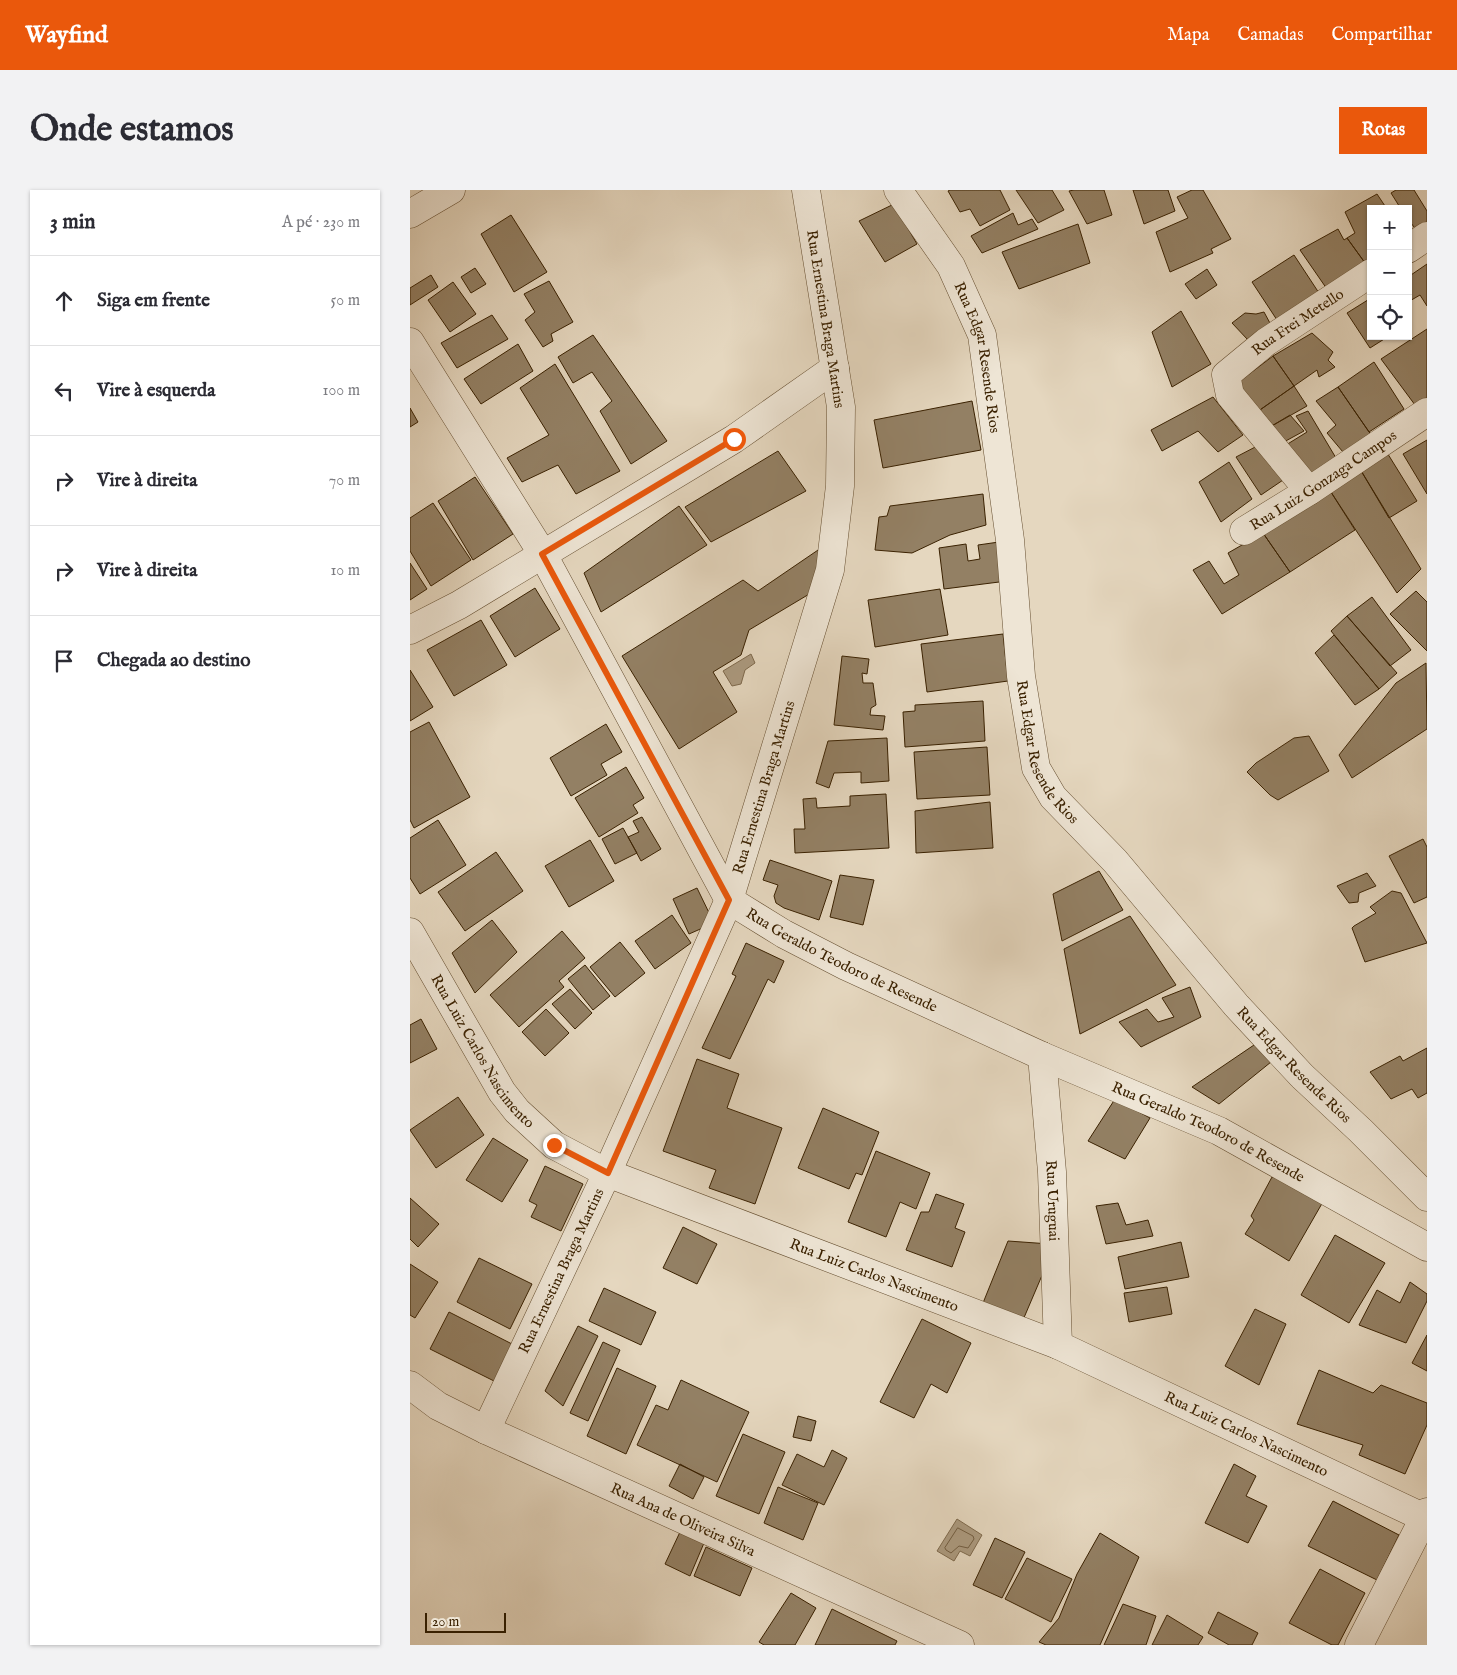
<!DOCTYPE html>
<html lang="pt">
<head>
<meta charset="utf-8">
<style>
	body { margin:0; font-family:"IM FELL English",serif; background:#f2f2f3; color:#2b2b33 }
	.controls { position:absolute; right:15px; top:15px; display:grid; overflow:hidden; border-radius:0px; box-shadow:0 1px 4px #0004 }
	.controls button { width:45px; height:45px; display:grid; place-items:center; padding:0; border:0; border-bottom:1px solid #e1e1e2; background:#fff; color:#2b2b33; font:25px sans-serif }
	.scale { position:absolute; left:15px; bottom:12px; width:81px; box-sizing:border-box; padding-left:5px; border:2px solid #3a2101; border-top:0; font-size:14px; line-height:18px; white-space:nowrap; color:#3a2101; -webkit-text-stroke:4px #eee5d5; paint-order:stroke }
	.stop { position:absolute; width:15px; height:15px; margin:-11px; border:4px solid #ea580c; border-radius:50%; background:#fff }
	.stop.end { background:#ea580c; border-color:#fff; box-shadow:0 1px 5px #0008 }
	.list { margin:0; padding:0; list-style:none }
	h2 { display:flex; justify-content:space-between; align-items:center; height:65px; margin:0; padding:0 20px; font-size:21px }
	h2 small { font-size:16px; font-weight:400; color:#7c7c81 }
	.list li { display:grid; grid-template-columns:32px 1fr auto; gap:15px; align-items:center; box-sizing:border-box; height:90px; padding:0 20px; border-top:1px solid #e1e1e2 }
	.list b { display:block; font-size:19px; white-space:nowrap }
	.list em { font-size:16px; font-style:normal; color:#7c7c81 }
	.icon { flex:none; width:28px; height:28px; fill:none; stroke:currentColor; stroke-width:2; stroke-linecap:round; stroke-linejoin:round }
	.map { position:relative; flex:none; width:1017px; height:1455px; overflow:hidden; border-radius:0px }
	header { display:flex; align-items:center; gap:30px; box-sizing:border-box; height:70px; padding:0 25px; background:#ea580c; color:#fff }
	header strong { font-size:24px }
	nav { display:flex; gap:28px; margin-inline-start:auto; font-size:18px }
	.intro { display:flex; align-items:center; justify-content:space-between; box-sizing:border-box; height:120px; padding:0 30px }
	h1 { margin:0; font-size:35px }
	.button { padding:12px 22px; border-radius:0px; background:#ea580c; color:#fff; font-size:18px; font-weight:700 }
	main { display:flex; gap:30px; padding:0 30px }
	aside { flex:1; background:#fff; border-radius:0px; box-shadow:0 1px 4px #0004 }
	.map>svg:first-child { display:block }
	.water { fill:#ab997e; stroke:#7e694c }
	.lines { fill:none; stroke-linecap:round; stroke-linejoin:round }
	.shore { stroke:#725d40; stroke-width:1 }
	.building { fill:#938064; stroke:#3a2101 }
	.street-casing { stroke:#654e30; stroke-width:29 }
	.street { stroke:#eee5d5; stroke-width:28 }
	.route { stroke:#ea580c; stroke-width:6 }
	.labels { text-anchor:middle; stroke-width:4.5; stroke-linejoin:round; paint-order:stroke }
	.street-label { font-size:15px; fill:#3a2101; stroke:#eee5d5 }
</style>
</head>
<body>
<header>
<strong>Wayfind</strong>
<nav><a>Mapa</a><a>Camadas</a><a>Compartilhar</a></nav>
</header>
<div class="intro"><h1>Onde estamos</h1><a class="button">Rotas</a></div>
<main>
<aside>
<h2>3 min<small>A pé · 230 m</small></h2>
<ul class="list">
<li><svg class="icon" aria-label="ahead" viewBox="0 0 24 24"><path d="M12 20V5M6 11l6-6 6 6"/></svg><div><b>Siga em frente</b></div><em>50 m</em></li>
<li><svg class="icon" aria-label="left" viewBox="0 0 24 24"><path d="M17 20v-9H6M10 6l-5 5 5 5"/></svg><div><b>Vire à esquerda</b></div><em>100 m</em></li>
<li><svg class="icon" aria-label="right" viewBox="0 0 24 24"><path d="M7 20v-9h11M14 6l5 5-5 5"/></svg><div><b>Vire à direita</b></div><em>70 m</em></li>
<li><svg class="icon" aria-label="right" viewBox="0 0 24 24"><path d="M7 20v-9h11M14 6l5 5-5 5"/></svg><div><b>Vire à direita</b></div><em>10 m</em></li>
<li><svg class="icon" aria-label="arrive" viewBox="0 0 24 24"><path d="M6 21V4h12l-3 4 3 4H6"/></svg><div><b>Chegada ao destino</b></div></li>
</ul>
</aside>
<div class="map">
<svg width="1017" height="1455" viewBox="0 0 1017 1455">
	<rect width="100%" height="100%" fill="#e5d7bf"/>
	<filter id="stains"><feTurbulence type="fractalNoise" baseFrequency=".004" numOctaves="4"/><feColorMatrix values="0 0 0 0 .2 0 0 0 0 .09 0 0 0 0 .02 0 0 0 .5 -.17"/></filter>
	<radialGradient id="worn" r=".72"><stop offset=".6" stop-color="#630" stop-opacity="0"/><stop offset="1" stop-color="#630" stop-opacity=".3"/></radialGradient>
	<path class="water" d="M341,464L345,473L335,480L331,494L322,496L313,481Z
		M547,1329L572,1345L560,1366L550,1361L544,1371L527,1361Z"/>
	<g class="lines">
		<path class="shore" d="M548,1338L563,1346L564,1349L558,1358L549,1356L541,1363L536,1360L535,1358Z"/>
	</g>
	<path class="building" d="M540,0H590L600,20L570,36L560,19L550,22L538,1Z
		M606,0H642L654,20L628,33Z
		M664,0H694L702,25L677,34L659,1Z
		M723,0H758L765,21L734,34Z
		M782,0H793L821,49L801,59L803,63L760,82L746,42L778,28L767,7Z
		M986,0H1004L1017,21V34L1007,41L998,29V19H991L981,3Z
		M967,4L977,19H961V75L958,77L937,48L945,43L935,22Z
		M484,14L507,54L475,72L449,31Z
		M603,23L608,35L622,29L628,39L572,63L561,46Z
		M101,25L137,82L104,102L71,44Z
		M668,34L680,73L609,99L592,62Z
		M928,39L934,50L937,48L958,77L919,102L890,60Z
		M884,65L909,103L867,130L842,92Z
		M1017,74V116L1010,105L998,112V87Z
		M65,78L76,94L61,103L51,87Z
		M797,79L807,95L786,109L775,94Z
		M21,85L28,97L0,115V98Z
		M139,91L163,132L141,144L143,151L133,157L115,130L125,122L114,104Z
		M43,92L66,124L40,142L18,110Z
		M961,108V146H979L960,158L937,123Z
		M771,121L801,174L762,197L742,142Z
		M854,122L861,135L838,150L822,133L835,123L846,124Z
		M82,125L98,149L47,178L31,153Z
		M1017,139V213L1008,219L971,169Z
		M902,143L923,162L918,170L925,177L909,187L907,180L884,196L863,166Z
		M183,145L257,251L221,274L190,221L202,211L182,182L163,193L148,167Z
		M108,154L123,181L71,214L54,189Z
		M863,166L884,196L847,222L826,194Z
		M964,172L994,219L959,242L928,197Z
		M145,174L210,281L166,304L148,275L112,292L97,268L139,245L110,198Z
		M884,196L897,216L860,237L847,222Z
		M928,197L964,249L938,268L917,243L926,235L906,211Z
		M803,207L833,245L808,262L788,241L752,261L741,240Z
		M562,211L571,260L473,278L464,230Z
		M0,218L8,232L0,237Z
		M898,221L926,268L898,286L876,255L897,242L886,226Z
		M880,225L894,241L872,253L860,237Z
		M1017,250V304L993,264Z
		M851,254L876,288L851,305L826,267Z
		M368,261L396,301L301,352L275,317Z
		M976,261L1007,311L979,328L950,279Z
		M819,272L842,309L811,332L789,292Z
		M950,279L1011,379L987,403L919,299Z
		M65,287L103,344L63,370L28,311Z
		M919,299L945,340L880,382L853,343Z
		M573,304L576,335L540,345L502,363L465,360L469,327L477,326L480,316Z
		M23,313L61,370L21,396L0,361V328Z
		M269,316L297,355L191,422L174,383Z
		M853,343L880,382L812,424L783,380L799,371L814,394L829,385L818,363Z
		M596,351L597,391L534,399L529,358L556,354L558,371L570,369L568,355Z
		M411,358L406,400L339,440L331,465L303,482L327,522L269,559L212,466L333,390L348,401Z
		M0,373L17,399L0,410Z
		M125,398L150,439L105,467L80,426Z
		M530,399L538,445L465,457L458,410Z
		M1006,401L1017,412V461L980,424Z
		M962,407L1001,460L980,476L937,426Z
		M937,426L987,483L969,499L921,441Z
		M71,430L97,475L44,506L17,460Z
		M593,444L598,491L517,502L511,454Z
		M924,445L969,499L945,515L905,463Z
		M432,466L459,469L457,484L452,483L453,493H463L466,515L461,518L460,525L475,526L473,540L424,535Z
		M1016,473L1017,539L942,588L929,565L986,493Z
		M0,480L23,517L0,531Z
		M573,511L575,551L495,557L493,522L505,521V515Z
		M19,532L60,607L4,638L0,630V542Z
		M196,534L212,562L191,574L197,585L161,606L140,568Z
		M899,546L919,581L868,610L860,605L837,582L846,573L884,548Z
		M477,548L479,591L451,593V582L424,583L419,598L406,593L418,551Z
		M577,557L580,605L507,609L504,562Z
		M216,577L234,608L223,615L228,623L189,647L165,608Z
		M476,604L479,658L385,663L384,639H395L393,609L406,608L407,618L440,616V606Z
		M580,612L583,658L506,663L505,621Z
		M232,627L251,659L231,671L218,647L229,642L223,631Z
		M28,630L56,675L10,704L0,688V648Z
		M213,638L227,663L205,674L192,649Z
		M1013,649L1017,657V707L1004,713L979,666Z
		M180,650L204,691L159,717L135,676Z
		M86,662L113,701L55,741L28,702Z
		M360,670L422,691L409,730L374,718L366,713L364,706L368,695L353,690Z
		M689,681L713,720L652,751L643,704Z
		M957,683L966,696L949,703L948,712L939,713L927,696Z
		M430,685L464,690L453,735L420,727Z
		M287,698L304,733L279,744L263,709Z
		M982,701L991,703L1017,753L955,772L942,738L944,736L966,723L960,717Z
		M262,725L281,753L245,779L225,751Z
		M720,726L766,795L670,844L654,759Z
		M82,730L107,762L65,803L42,763Z
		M152,741L175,768L149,791L154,797L109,837L80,805Z
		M210,752L235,783L205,807L180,777Z
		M336,753L374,771L364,793L358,789L320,869L292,858L326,786L322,784Z
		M175,775L200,806L183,820L158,789Z
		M780,797L791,827L731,857L709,832L737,819L748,832L764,827L752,808Z
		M160,799L182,823L165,839L142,814Z
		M136,819L159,843L135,866L112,842Z
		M11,829L27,859L0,873V835Z
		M844,855L861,872L809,914L782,897Z
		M1017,858V903L1008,908L1002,899L981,909L960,882L990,866L993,871Z
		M287,869L329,884L317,918L372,938L345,1014L299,998L306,980L253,961Z
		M48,907L74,945L26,978L0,940Z
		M705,909L740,928L715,969L678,951Z
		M413,918L469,942L452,985L446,983L439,999L388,978Z
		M83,948L118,970L92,1012L56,990Z
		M466,961L520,983L506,1019L490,1012L476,1047L438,1032Z
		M135,976L173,994L151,1041L121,1027L127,1015L119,1011Z
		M862,987L875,990L914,1010L879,1071L835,1044L844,1030L841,1026Z
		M526,1004L554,1014L545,1038L555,1042L542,1077L496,1060L511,1022H519Z
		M0,1008L29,1034L8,1057L0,1049Z
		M708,1013L716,1035L738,1030L743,1046L696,1054L686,1016Z
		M273,1037L307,1054L287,1094L253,1078Z
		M925,1045L975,1073L939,1133L891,1105Z
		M598,1051L640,1054L639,1069L613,1130L573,1113Z
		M771,1052L779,1087L715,1099L708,1067Z
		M69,1068L122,1094L100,1139L47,1112Z
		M0,1074L28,1092L5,1128L0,1125Z
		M1000,1092L1017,1104V1111L996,1153L949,1135L967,1100L990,1113Z
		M757,1097L762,1124L719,1132L714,1103Z
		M194,1098L246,1122L231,1155L179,1131Z
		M845,1119L876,1134L849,1195L815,1176Z
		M39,1122L104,1155L86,1192L20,1159Z
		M512,1129L561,1153L537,1203L521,1194L504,1228L470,1212Z
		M168,1136L188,1146L153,1216L135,1201Z
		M1017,1145V1181L1002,1173Z
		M193,1152L210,1160L178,1231L160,1223Z
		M207,1178L246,1196L216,1264L177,1246Z
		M909,1180L963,1203L971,1195L1017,1213V1235L995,1284L949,1265L953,1255L887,1234Z
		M271,1190L339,1222L307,1292L227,1255L246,1215L258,1220Z
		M388,1226L406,1231L401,1251L383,1247Z
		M333,1244L375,1262L349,1324L306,1306Z
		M422,1260L437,1268L414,1315L372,1295L387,1264L414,1277Z
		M270,1274L294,1287L283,1309L259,1296Z
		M824,1274L846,1286L836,1306L857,1316L838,1353L795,1333Z
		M368,1297L408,1313L393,1350L354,1333Z
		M923,1311L989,1345L967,1390L898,1356Z
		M270,1342L294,1353L280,1386L255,1374Z
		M690,1343L729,1367L690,1455H636L629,1452L649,1428L667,1384Z
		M585,1348L615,1362L592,1408L563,1395Z
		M296,1357L342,1378L330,1406L284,1386Z
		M617,1368L662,1389L641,1432L595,1409Z
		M910,1379L955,1403L928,1455H922L879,1433Z
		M381,1403L406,1418L385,1455H354L349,1452Z
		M713,1414L746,1426L736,1455H694Z
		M422,1419L487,1451L485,1455H405Z
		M808,1422L848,1443L842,1455H819L798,1443Z
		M757,1425L793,1447L788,1455H742Z"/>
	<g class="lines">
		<defs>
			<g id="street">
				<path id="s1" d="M488,0L541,76L572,145L600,350L611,486L626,578L643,607L705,671L826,815L892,886L951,941L1017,1007"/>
				<path d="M0,24L41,0"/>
				<path d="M998,59L1017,46"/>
				<path id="s2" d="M0,152L132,363L319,710L374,744L436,776L632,866L809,941L1017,1057"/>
				<path id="s3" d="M899,301L820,205L816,185L856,152L961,83"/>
				<path id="s4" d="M834,341L899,301L1017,222"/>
				<path d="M0,440L49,415L324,249L425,178"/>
				<path id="s5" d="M0,742L92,902L107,921L144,955L197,983L648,1155L1017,1329"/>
				<path id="s6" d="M632,866L642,982L648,1155"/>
				<path id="s7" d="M0,1195L28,1216L76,1240L550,1455"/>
				<path id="s8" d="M76,1240L197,983L319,710L420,380L430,296L431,217L396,0"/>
				<path d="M949,1455L1017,1322"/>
			</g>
		</defs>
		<use href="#street" class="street-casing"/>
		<use href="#street" class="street"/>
	</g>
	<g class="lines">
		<path class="route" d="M144,955L198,983L319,710L132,364L324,249"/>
	</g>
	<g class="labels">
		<g class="street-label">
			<text transform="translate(416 129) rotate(81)" y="5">Rua Ernestina Braga Martins</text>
			<text dy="5" stroke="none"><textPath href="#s3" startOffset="234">Rua Frei Metello</textPath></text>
			<text dy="5" stroke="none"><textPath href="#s1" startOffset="189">Rua Edgar Resende Rios</textPath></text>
			<text dy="5" stroke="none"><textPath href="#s4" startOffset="94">Rua Luiz Gonzaga Campos</textPath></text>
			<text dy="5" stroke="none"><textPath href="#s1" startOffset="594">Rua Edgar Resende Rios</textPath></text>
			<text dy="5" stroke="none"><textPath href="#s8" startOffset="701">Rua Ernestina Braga Martins</textPath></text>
			<text dy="5" stroke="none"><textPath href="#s2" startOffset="771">Rua Geraldo Teodoro de Resende</textPath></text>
			<text dy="5" stroke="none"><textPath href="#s5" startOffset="140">Rua Luiz Carlos Nascimento</textPath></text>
			<text dy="5" stroke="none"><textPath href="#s1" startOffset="999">Rua Edgar Resende Rios</textPath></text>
			<text dy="5" stroke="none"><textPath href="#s2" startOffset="1176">Rua Geraldo Teodoro de Resende</textPath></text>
			<text dy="5" stroke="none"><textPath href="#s6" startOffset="145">Rua Uruguai</textPath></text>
			<text dy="5" stroke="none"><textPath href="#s8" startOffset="176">Rua Ernestina Braga Martins</textPath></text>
			<text dy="5" stroke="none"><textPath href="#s5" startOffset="605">Rua Luiz Carlos Nascimento</textPath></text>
			<text dy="5" stroke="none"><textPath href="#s5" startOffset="1010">Rua Luiz Carlos Nascimento</textPath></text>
			<text dy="5" stroke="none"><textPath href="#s7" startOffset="305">Rua Ana de Oliveira Silva</textPath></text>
		</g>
	</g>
	<rect width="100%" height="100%" filter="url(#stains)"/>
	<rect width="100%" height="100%" fill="url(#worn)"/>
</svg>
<div class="controls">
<button>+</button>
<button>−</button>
<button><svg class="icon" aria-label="locate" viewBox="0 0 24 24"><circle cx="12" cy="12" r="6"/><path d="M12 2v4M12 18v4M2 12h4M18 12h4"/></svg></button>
</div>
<div class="scale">20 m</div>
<div class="stop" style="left:324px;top:249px"></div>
<div class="stop end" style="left:144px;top:955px"></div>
</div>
</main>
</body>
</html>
